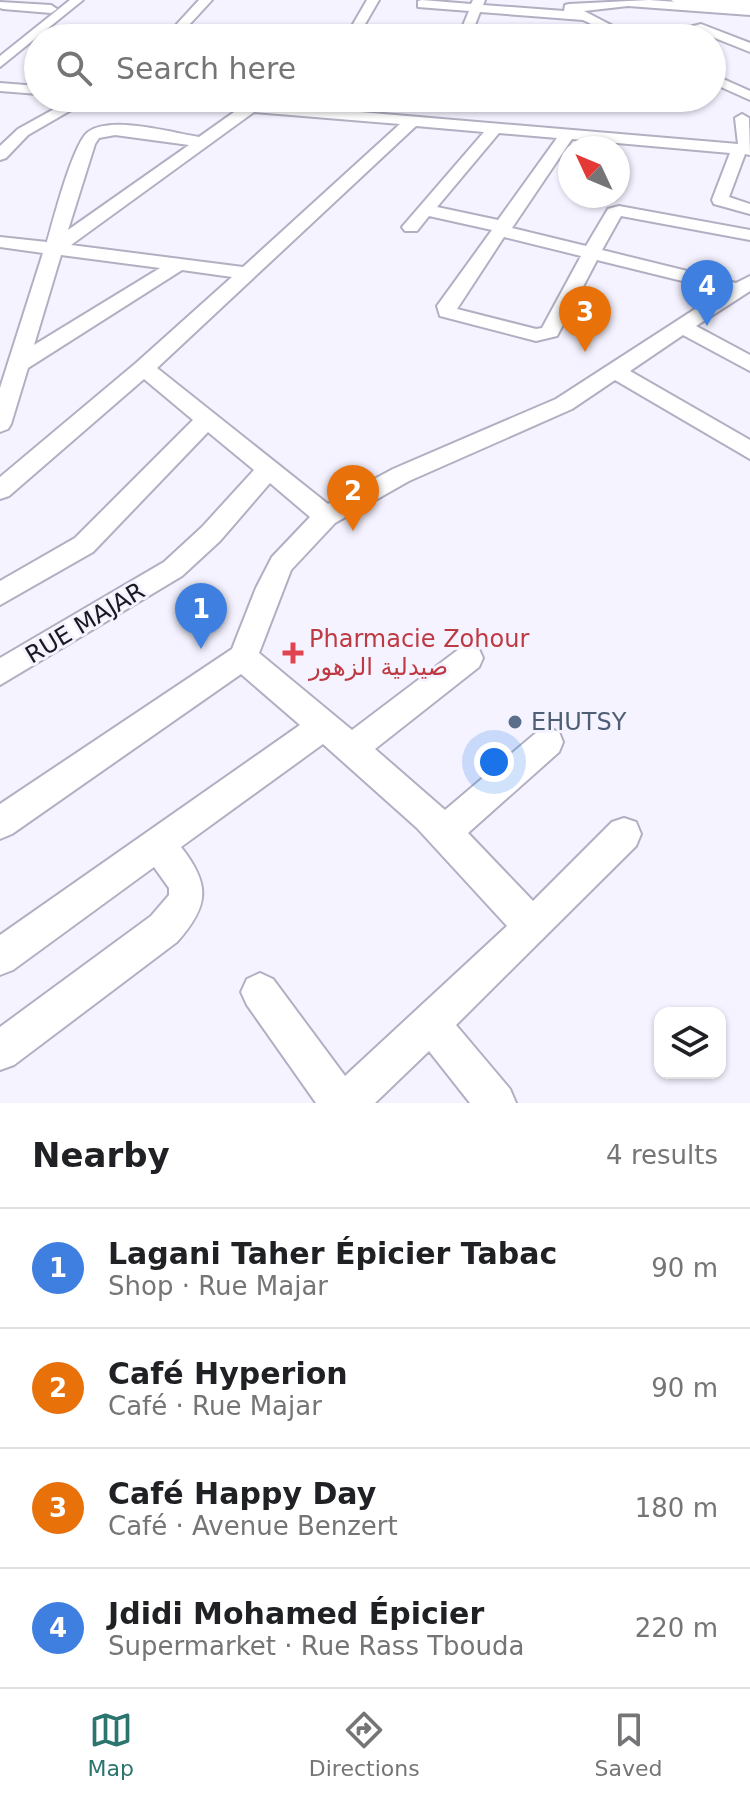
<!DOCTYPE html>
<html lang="en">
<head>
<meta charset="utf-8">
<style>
	body { margin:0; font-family:"DejaVu Sans","Noto Naskh Arabic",sans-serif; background:#f6f6f6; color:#202124 }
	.controls { position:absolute; right:24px; bottom:24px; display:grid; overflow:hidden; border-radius:16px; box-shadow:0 2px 6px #0004 }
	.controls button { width:72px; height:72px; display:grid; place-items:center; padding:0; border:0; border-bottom:2px solid #e0e0e0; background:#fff; color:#202124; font:40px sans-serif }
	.compass { position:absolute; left:558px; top:136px; width:72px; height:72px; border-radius:50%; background:#fff; box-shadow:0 2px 6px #0004; rotate:314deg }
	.you { position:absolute; left:494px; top:762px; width:28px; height:28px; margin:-20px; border:6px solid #fff; border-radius:50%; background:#1a73e8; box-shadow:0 0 0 12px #1a73e833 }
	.badge { display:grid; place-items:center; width:52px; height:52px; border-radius:50%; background:#2c756f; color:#fff; font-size:26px; font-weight:700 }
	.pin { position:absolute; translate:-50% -66px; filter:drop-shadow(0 2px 4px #0008) }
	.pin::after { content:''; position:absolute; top:42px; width:28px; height:24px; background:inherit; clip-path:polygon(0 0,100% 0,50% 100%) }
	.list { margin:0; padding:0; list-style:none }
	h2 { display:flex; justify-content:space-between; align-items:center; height:104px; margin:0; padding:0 32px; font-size:34px }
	h2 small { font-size:26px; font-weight:400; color:#757577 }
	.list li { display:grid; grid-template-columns:52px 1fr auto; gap:24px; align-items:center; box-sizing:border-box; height:120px; padding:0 32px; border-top:2px solid #e0e0e0 }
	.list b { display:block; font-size:30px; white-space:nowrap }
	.list p { margin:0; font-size:26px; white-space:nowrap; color:#757577 }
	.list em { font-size:26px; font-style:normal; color:#757577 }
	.icon { flex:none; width:44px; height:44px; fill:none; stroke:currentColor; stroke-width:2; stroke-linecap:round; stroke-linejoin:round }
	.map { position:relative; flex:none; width:750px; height:1103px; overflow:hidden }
	.search { position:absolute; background:#fff; box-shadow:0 2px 6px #0004; left:24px; right:24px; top:24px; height:88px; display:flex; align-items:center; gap:20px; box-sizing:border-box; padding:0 28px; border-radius:44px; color:#757577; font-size:30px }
	.sheet { height:584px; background:#fff }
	nav { display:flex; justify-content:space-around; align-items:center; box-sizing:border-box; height:112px; border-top:2px solid #e0e0e0; background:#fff; font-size:22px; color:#757577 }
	nav a { display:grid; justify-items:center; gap:4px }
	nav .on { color:#2c756f }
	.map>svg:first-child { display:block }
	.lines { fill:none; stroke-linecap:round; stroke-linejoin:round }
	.minor-casing { stroke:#b2afc2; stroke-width:4 }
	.major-casing { stroke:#b2afc2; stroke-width:4 }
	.minor { fill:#fff; fill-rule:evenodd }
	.major { fill:#fff; fill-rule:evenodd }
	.health-dot { fill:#e0444e; stroke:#f5f3ff; stroke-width:3 }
	.service-dot { fill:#5c6f8a; stroke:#f5f3ff; stroke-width:3 }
	.labels { text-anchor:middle; stroke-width:6; stroke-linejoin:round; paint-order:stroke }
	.street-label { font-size:24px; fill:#1a1920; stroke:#f5f3ff }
	.health-label { font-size:24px; fill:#be3a42; stroke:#f5f3ff; text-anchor:start }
	.service-label { font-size:24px; fill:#4e5e75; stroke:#f5f3ff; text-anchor:start }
</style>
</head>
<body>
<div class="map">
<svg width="750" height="1103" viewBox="0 0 750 1103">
	<rect width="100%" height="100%" fill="#f5f3ff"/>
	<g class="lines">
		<defs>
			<path id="minor" d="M70,0H83L0,67V56Z
				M199,0H212L177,38H164Z
				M367,0H379L357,38H345Z
				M422,0L471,4L473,0H485L483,5L564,11L565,5L569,4L649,0L750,7V15L628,6L584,11L636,38H620L583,20L480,12L470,38H412L410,35L416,31L459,35L469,11L418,7V1Z
				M0,2L51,5L57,9L51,13L3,9L0,8Z
				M701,24L750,43V52L700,32L671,38H646Z
				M712,74L750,91V100L712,83Z
				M0,83L38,86V94L0,91Z
				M74,98H92L28,135L6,158L0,160V146L18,129Z
				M137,98H194L738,144L735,118L742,114L749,118L750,155L745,154L729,197L750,204V214L714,204L712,200L730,153L572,139L512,228L586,246L608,209L619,206L750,230V240L621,216L602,250L736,283L750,276V291L696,326L750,355V371L683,335L630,371L750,440V459L615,380L572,409L409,481L335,523L291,570L259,653L352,730L459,649L469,646L479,649L483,658L479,667L375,749L445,810L537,732L548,728L559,732L563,742L559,752L468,833L533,901L612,822L624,818L636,822L641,834L636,846L456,1025L510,1089L516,1103H470L429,1051L375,1103H316L247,1005L241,992L247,979L260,973L273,979L345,1076L507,926L417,828L323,744L181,847C211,885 209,906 177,942L14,1065L0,1070V1027L151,916L169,895V888L154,867L13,970L0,975V935L300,725L241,674L12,834L0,839V804L232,649L256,588L272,557L310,517L270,483L220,541L182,576L0,685V658L164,562L202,527L254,470L208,432L93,552L0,605V581L75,538L193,420L144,379L9,496L0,499V477L136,363L232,277L182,270L28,368L11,424L8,429L0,432V388L43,253L0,247V237L47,242C53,221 73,143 88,132C112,115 172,133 199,137L237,110L144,102ZM254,112L400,124L243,267L71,245ZM416,126L484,132L402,227L405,231H417L429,216L492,230L437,306L440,316L536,341L557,336L597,260L723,291L556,399L393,469L328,504L157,368ZM499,133L557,138L498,220L437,207ZM115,135L189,145L68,230L95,144L99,138ZM504,237L581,256L542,328L536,329L457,309ZM61,255L160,268L34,345Z"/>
			<path id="major" d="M671,0H750V9L679,5Z"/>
		</defs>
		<use href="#minor" class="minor-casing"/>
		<use href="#major" class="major-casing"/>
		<use href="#minor" class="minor"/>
		<use href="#major" class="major"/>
	</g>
	<path class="health-dot" d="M289 641h8v8h8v8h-8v8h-8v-8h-8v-8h8z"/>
	<circle class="service-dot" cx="515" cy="722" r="8"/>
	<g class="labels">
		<g class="street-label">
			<text transform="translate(85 623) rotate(-31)" y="8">RUE MAJAR</text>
		</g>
		<g class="health-label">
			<text x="309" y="647">Pharmacie Zohour<tspan x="309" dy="28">صيدلية الزهور</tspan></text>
		</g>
		<g class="service-label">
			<text x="531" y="730">EHUTSY</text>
		</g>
	</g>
</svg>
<div class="controls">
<button><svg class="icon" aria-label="layers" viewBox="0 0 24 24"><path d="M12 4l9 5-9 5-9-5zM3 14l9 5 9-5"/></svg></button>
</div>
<svg class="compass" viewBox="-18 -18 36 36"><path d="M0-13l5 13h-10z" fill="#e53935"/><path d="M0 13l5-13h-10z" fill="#757577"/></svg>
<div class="you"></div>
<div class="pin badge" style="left:201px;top:649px;background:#3f7fe0">1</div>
<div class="pin badge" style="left:353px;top:531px;background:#e8710a">2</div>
<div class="pin badge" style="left:585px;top:352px;background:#e8710a">3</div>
<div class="pin badge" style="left:707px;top:326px;background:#3f7fe0">4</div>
<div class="search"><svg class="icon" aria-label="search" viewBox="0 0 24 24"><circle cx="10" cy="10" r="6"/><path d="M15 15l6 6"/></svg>Search here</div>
</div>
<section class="sheet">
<h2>Nearby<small>4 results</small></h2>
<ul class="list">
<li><span class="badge" style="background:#3f7fe0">1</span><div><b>Lagani Taher Épicier Tabac</b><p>Shop · Rue Majar</p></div><em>90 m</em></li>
<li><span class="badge" style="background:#e8710a">2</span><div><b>Café Hyperion</b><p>Café · Rue Majar</p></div><em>90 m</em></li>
<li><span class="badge" style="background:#e8710a">3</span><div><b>Café Happy Day</b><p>Café · Avenue Benzert</p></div><em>180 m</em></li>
<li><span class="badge" style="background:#3f7fe0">4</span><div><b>Jdidi Mohamed Épicier</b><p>Supermarket · Rue Rass Tbouda</p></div><em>220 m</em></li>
</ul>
</section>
<nav>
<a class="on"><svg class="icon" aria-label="map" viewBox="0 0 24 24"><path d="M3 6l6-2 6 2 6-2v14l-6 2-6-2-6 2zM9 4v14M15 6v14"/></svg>Map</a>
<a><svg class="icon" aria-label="directions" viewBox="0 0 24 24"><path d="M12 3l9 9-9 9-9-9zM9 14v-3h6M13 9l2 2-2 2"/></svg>Directions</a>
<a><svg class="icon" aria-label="saved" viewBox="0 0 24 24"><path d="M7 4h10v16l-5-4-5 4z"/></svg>Saved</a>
</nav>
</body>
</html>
